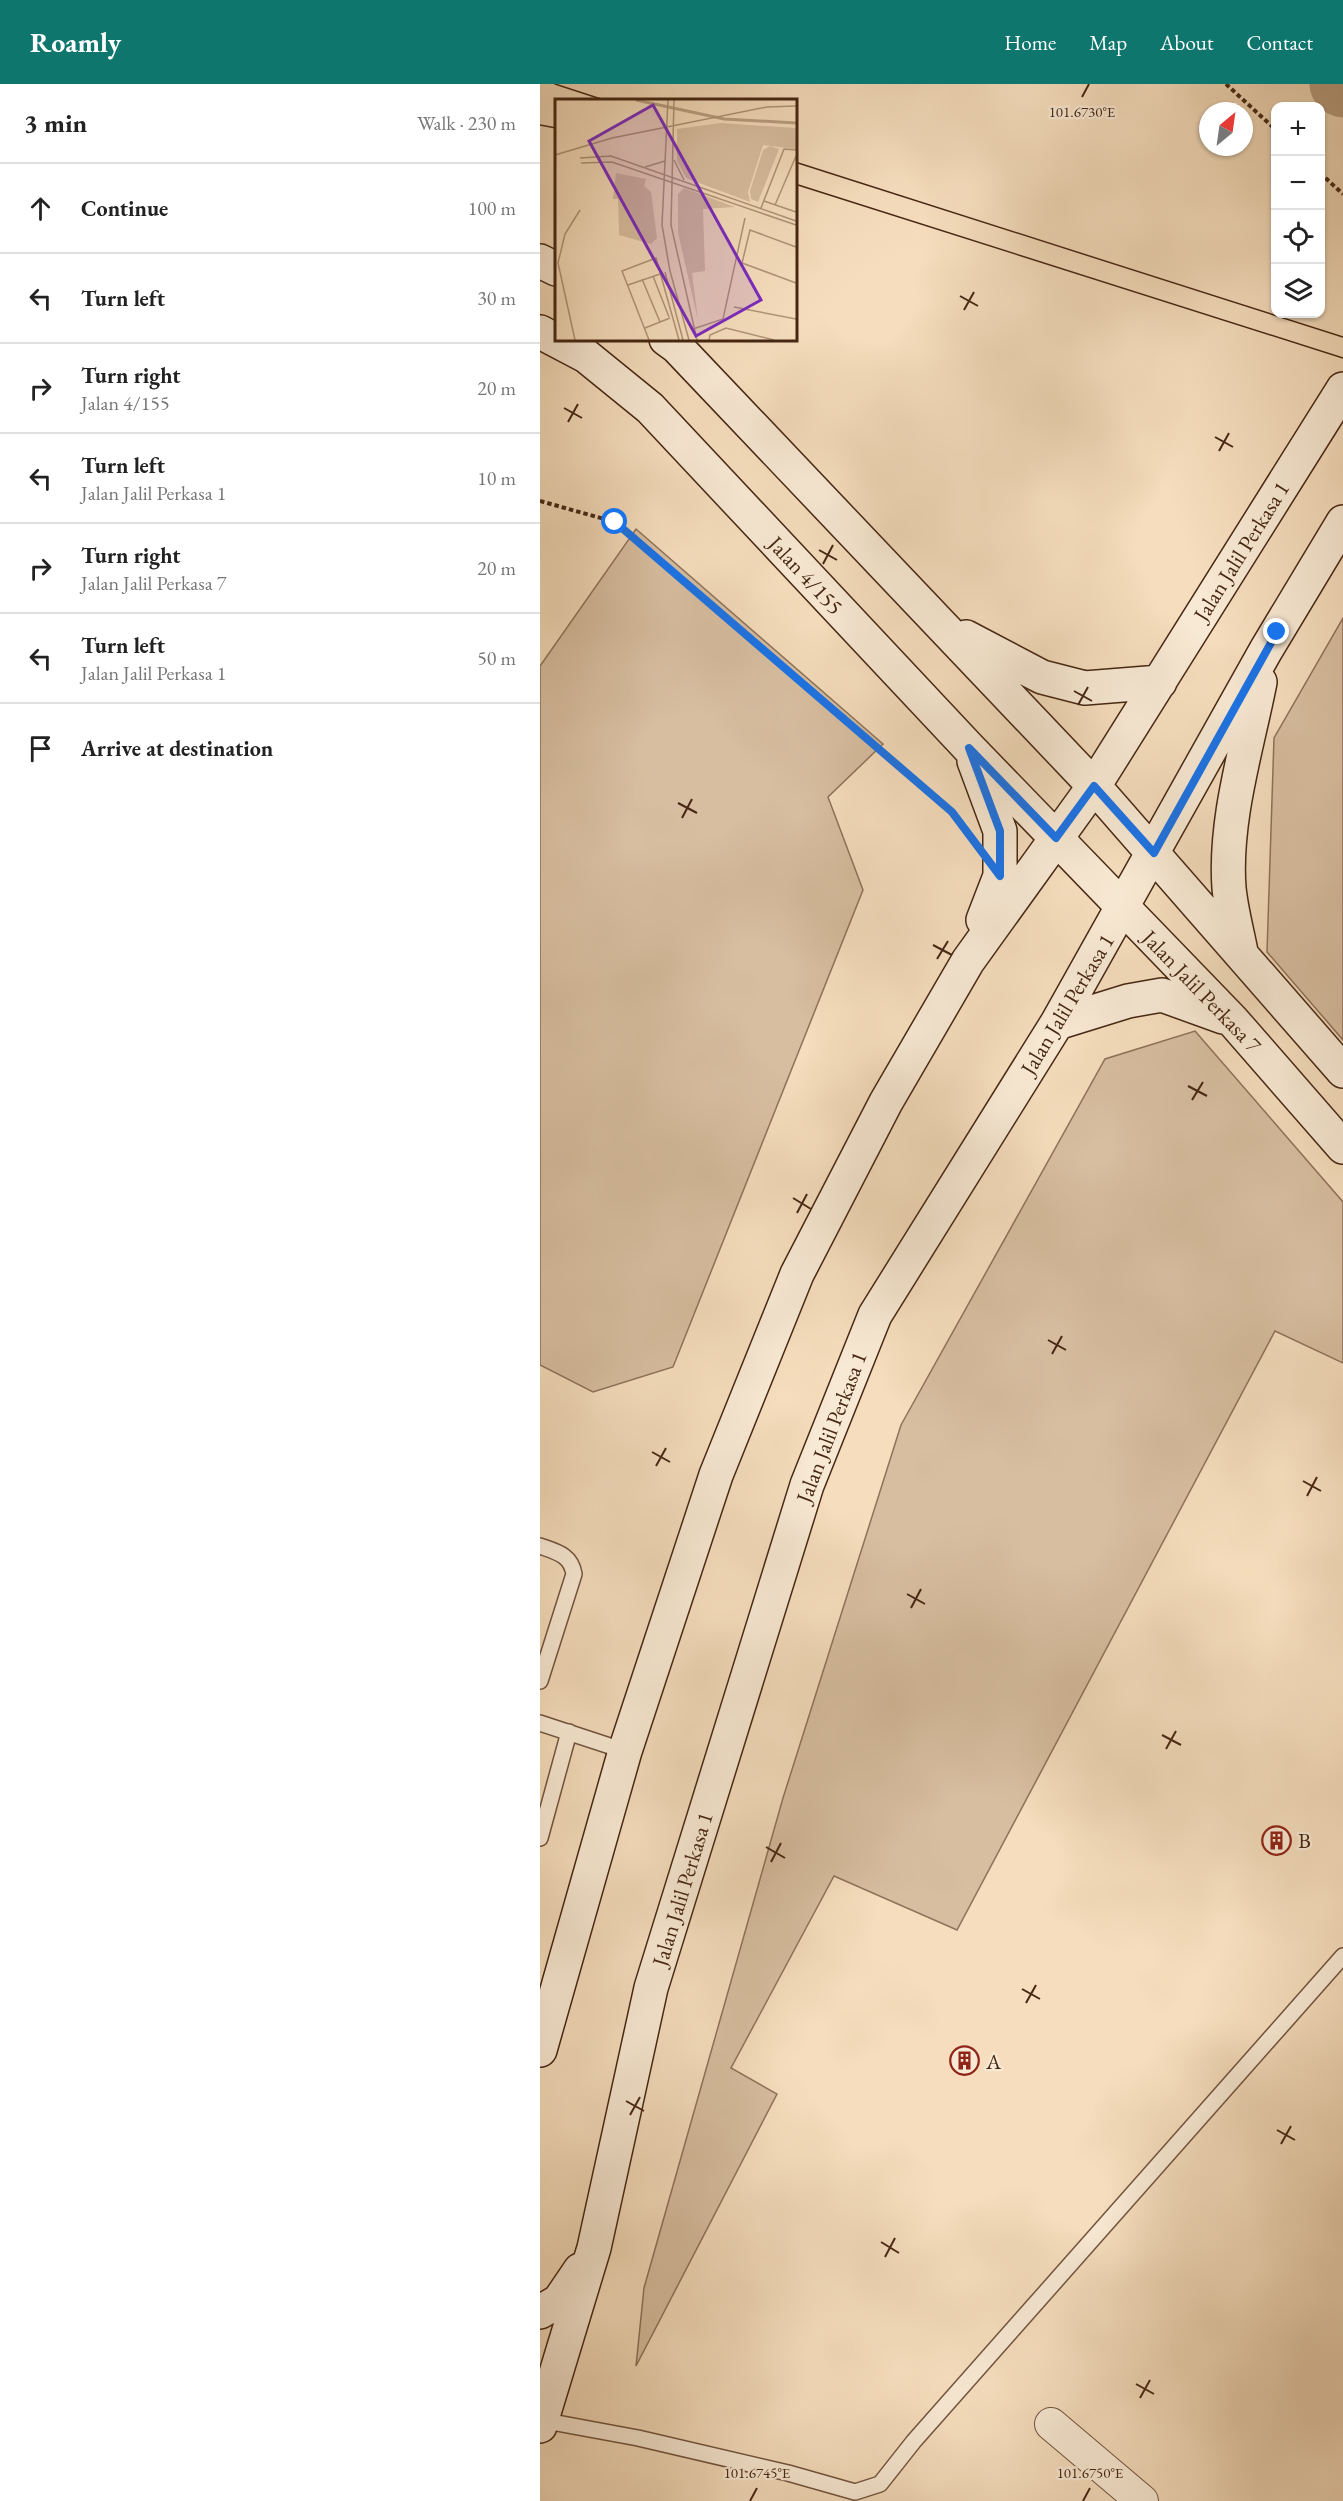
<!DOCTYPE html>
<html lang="en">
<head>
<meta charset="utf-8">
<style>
	body { margin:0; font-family:"EB Garamond",serif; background:#f6f6f6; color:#222 }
	.controls { position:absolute; right:18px; top:18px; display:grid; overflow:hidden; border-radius:12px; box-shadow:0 2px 4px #0004 }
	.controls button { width:54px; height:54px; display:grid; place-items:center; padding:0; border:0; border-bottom:2px solid #e0e0e0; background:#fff; color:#222; font:30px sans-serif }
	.compass { position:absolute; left:659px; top:18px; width:54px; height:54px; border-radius:50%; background:#fff; box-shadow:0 2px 4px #0004; rotate:29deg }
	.stop { position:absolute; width:18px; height:18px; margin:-14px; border:4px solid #1a73e8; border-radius:50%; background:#fff }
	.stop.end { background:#1a73e8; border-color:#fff; box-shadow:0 2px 6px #0008 }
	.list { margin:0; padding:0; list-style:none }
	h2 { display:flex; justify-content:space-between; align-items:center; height:78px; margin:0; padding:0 24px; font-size:26px }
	h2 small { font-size:20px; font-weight:400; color:#767676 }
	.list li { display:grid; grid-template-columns:39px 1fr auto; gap:18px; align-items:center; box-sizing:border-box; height:90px; padding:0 24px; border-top:2px solid #e0e0e0 }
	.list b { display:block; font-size:22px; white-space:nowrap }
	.list p { margin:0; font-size:20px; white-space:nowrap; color:#767676 }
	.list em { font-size:20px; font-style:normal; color:#767676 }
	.icon { flex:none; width:33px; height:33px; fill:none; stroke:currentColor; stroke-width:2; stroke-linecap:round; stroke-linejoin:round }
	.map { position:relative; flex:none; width:803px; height:2417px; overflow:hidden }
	header { display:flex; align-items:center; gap:36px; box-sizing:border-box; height:84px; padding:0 30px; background:#0f766e; color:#fff }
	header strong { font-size:28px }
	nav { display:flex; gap:33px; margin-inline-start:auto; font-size:21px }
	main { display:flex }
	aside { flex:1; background:#fff }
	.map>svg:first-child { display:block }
	.green { fill:#d7bea0; stroke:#8e725a; stroke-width:1.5 }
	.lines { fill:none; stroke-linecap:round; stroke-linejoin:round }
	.river { stroke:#ba9f83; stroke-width:63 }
	.lane-casing { stroke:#72543e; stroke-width:18 }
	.street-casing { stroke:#72543e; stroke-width:34 }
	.secondary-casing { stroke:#462713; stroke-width:36 }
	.path { stroke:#462713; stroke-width:4; stroke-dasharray:4.5 3; stroke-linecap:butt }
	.lane { stroke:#f8e9d4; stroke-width:15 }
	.street { stroke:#f8e9d4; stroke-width:32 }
	.secondary { stroke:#f8e9d4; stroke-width:33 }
	.tram { stroke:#462713; stroke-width:1.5 }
	.route { stroke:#1a73e8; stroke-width:8 }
	.ticks { fill:none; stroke:#462713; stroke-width:2 }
	.labels { text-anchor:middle; stroke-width:4.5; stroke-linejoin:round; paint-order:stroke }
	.street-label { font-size:22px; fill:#462713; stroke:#f8e9d4 }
	.poi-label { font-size:22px; fill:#462713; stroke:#f8e9d4; text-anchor:start }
	.inset-river { fill:none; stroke:#ba9f83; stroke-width:3 }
	.inset-road { fill:none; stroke:#af9479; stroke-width:1.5 }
	.view { fill:#7b2cbf; fill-opacity:0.15; stroke:#7b2cbf; stroke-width:3 }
	.inset-edge { fill:none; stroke:#462713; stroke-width:3 }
	.ticks-label { font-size:15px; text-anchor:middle; fill:#462713; stroke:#f8e9d4; stroke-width:4.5; stroke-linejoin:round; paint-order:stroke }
</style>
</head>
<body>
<header>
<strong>Roamly</strong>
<nav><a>Home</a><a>Map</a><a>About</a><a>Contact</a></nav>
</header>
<main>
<aside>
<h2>3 min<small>Walk · 230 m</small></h2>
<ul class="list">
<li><svg class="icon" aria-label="ahead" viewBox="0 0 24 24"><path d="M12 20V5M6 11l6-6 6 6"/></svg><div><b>Continue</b></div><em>100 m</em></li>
<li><svg class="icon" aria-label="left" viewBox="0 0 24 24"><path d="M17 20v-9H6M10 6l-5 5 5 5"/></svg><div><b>Turn left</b></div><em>30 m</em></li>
<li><svg class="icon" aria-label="right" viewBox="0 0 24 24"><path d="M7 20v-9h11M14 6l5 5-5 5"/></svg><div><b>Turn right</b><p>Jalan 4/155</p></div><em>20 m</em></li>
<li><svg class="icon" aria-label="left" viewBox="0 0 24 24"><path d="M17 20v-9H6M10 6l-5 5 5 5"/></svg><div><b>Turn left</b><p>Jalan Jalil Perkasa 1</p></div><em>10 m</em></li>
<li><svg class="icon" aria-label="right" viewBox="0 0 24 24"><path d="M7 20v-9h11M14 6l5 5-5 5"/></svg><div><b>Turn right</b><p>Jalan Jalil Perkasa 7</p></div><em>20 m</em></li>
<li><svg class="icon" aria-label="left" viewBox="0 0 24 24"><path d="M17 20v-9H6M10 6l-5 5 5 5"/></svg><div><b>Turn left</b><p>Jalan Jalil Perkasa 1</p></div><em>50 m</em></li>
<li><svg class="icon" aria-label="arrive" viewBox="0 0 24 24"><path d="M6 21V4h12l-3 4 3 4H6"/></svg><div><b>Arrive at destination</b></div></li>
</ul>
</aside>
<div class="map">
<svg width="803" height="2417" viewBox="0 0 803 2417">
	<rect width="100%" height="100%" fill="#f5ddbd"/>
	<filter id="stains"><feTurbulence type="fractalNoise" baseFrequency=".00333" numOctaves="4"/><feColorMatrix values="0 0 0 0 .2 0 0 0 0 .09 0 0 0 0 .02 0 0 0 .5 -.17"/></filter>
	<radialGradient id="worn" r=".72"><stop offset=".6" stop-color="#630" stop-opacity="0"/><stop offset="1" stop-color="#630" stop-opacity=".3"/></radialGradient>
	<path class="green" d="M96,445L343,660L288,713L323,806L133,1283L53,1308L0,1281V582Z
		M803,534V956L727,868L734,654Z
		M655,947L803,1118V1279L735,1247L417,1846L294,1792L191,1984L237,2010L96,2282L104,2204L243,1714L361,1341L565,975Z"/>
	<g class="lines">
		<path class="river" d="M801,0L803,2"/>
		<defs>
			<path id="lane" d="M0,1462C17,1468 31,1471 34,1490L0,1597
				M0,1639L85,1667
				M0,1754L29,1648
				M1,2336L98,2354L248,2389L315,2408L340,2400L374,2357L803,1872"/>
			<path id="street" d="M511,2340L602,2417"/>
			<path id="secondary" d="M0,177L16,185
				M0,248L46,272L110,324L429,664L693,937L803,1063
				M126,255L137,263L554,702L803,987
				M426,553L502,593L545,604L620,598
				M434,677L460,747V792L443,836
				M701,868C697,847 691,825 689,804C684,736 707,664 720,598
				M517,939L588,917L622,911L683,933
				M0,1966L85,1667L176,1391L257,1190L346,1018L428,877L554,702L803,305
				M0,2228L19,2217L40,2186
				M0,2342L54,2164L111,1904L267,1401L335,1231L517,939L726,566L803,438"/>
		</defs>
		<use href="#lane" class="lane-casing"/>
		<use href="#street" class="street-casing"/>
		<use href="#secondary" class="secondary-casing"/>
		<path class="path" d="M686,0L736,46
			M780,89L803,110
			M0,417L75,438L363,684L417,734"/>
		<use href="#lane" class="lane"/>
		<use href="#street" class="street"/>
		<use href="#secondary" class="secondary"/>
		<path class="tram" d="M15,0L64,16
			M0,41L16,44
			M255,78L803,253
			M255,100L803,274"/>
	</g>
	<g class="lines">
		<path class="route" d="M75,438L412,728L460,792V747L429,664L516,754L554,702L614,769L737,548"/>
	</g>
	<path class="ticks" d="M542,13L549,0M420,212L438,222M424,226L434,208M24,324L42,334M28,338L38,320M675,353L693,363M679,367L689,349M279,466L297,476M283,480L293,461M534,607L552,617M538,621L548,603M138,719L157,729M142,734L152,715M393,861L412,871M397,875L408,857M648,1002L667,1012M652,1016L663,998M253,1114L271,1125M257,1129L267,1110M508,1256L526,1266M512,1270L522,1252M112,1368L130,1378M116,1382L126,1364M763,1397L781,1407M767,1412L777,1393M367,1510L385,1520M371,1524L381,1505M622,1651L641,1661M626,1665L636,1647M226,1763L245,1774M231,1778L241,1759M482,1905L500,1915M486,1919L496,1901M86,2017L104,2027M90,2031L100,2013M737,2046L755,2056M741,2060L751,2042M341,2158L359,2169M345,2173L355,2154M596,2300L614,2310M600,2314L610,2296M210,2417L217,2404M543,2417L550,2404"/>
	<defs>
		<symbol id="building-ring" viewBox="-11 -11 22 22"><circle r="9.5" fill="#f8e9d4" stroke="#8f2418" stroke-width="1.5"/><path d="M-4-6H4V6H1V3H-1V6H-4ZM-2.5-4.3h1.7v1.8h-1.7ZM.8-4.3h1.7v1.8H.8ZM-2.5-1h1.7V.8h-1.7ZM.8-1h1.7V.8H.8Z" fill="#8f2418"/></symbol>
	</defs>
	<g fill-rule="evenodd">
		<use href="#building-ring" x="720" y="1740" width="33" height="33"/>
		<use href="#building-ring" x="408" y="1960" width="33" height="33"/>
	</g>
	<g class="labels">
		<g class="street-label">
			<text transform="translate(701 467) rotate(-58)" y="8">Jalan Jalil Perkasa 1</text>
			<text transform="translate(266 491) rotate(47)" y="8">Jalan 4/155</text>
			<text transform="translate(662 907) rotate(46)" y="8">Jalan Jalil Perkasa 7</text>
			<text transform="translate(527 920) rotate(-59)" y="8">Jalan Jalil Perkasa 1</text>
			<text transform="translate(291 1343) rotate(-69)" y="8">Jalan Jalil Perkasa 1</text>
			<text transform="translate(142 1805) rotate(-73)" y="8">Jalan Jalil Perkasa 1</text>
		</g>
		<g class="poi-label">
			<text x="758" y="1764">B</text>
			<text x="446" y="1985">A</text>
		</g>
	</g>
	<g transform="translate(15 15)">
		<rect width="242" height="242" fill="#f5ddbd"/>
		<path d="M165,24L241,29V50L208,46L193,93L195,103L131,79L122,62V30ZM215,47L224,50L203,103L196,100L195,92L208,51ZM61,74L91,80L89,87L96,93L102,139L96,145L64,136L63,100H58ZM129,89L180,108L148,110L150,172L137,174L143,221L123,134V95Z" fill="#d7bea0"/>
		<path class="inset-river" d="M81,1L169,20L241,24"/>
		<path class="inset-road" d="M113,1L107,126L115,172L134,241M119,1L116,126L142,241M0,56L57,39L212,8L241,7M25,59L56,57L241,122M119,61L129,81M26,64L57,63L241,126M90,68L110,62M209,102L241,113M220,106L241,57M206,109L229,50L241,51M241,148L195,131L187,164L241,184M110,173L128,241M98,177L114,218M87,180L105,223M73,186L108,174M179,208L241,220M90,229L115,219M138,230L168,220L190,119M20,241L3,164L10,135L25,111M94,241L67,172L101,159L124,241M154,241L155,236L171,229L219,241"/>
		<path class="view" d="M98,6L206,201L141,237L34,42Z"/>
		<rect width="242" height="242" class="inset-edge"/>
	</g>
	<g class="ticks-label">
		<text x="542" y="33">101.6730°E</text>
		<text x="217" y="2394">101.6745°E</text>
		<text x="550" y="2394">101.6750°E</text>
	</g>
	<rect width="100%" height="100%" filter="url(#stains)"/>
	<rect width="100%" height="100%" fill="url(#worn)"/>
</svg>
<div class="controls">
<button>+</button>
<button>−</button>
<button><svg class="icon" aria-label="locate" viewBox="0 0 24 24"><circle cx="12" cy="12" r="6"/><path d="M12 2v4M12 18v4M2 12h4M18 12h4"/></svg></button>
<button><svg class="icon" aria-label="layers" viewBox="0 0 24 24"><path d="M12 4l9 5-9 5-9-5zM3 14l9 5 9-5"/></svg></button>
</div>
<svg class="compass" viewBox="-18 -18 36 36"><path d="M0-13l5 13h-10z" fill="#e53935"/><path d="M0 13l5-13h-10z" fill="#767676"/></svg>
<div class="stop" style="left:75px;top:438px"></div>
<div class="stop end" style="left:737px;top:548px"></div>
</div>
</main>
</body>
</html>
